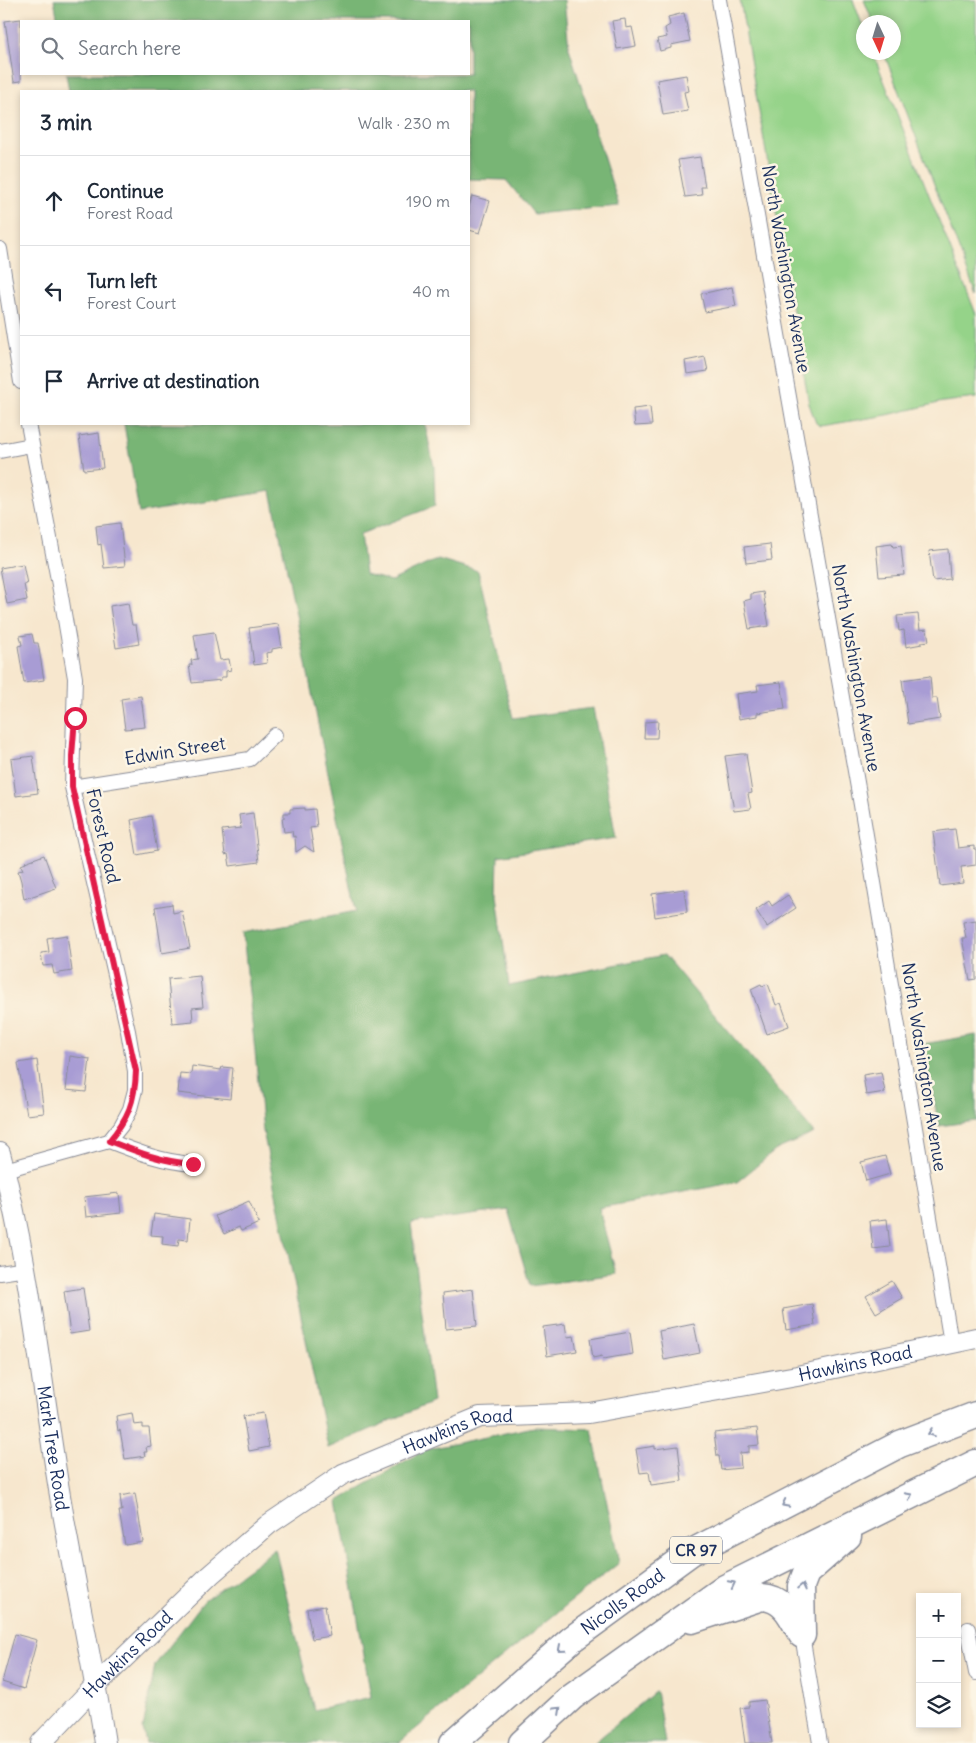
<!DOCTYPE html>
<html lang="en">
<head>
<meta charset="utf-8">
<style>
	body { margin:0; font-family:Delius,sans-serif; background:#f2f2f3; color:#1f2937 }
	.controls { position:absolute; right:15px; bottom:15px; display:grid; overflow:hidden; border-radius:0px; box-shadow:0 2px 8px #0003 }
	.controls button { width:45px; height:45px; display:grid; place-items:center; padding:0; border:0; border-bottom:1px solid #e0e1e3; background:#fff; color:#1f2937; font:25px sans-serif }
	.compass { position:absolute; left:856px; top:15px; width:45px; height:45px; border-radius:50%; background:#fff; box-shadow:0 2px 8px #0003; rotate:176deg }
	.stop { position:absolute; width:15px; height:15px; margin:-11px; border:4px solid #e11d48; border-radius:50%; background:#fff }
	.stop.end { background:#e11d48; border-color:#fff; box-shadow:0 1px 5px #0008 }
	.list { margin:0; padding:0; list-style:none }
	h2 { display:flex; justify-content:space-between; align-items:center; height:65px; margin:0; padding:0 20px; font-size:21px }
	h2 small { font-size:16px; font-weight:400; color:#747a83 }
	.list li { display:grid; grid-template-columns:32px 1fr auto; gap:15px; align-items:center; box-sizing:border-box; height:90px; padding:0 20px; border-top:1px solid #e0e1e3 }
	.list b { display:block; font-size:19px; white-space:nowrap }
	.list p { margin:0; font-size:16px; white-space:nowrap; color:#747a83 }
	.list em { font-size:16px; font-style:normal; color:#747a83 }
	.icon { flex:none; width:28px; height:28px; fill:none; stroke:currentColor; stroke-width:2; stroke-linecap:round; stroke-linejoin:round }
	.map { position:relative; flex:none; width:976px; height:1743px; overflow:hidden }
	.search { position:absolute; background:#fff; box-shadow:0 2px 8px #0003; left:20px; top:20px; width:450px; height:55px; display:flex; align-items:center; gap:12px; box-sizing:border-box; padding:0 18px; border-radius:0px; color:#747a83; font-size:19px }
	.panel { position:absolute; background:#fff; box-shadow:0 2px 8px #0003; left:20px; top:90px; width:450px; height:335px; border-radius:0px }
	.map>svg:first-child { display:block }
	.green { fill:#95d389; stroke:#588174 }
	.forest { fill:#78b575; stroke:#4a726a }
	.building { fill:#a89cd4 }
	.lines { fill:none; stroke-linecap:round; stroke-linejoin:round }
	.street-casing { stroke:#898b96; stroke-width:16 }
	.secondary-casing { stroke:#898b96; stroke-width:22 }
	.highway-casing { stroke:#898b96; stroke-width:29 }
	.street { stroke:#fff; stroke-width:14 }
	.secondary { stroke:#fff; stroke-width:20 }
	.highway { stroke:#fff; stroke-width:26 }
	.oneway { stroke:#8d97ae }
	.route { stroke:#e11d48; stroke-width:6 }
	.labels { text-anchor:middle; stroke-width:5; stroke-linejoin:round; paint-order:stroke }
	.shield { fill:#fcf5e5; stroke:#5e6a86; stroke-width:1 }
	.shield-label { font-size:16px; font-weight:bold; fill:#1b2f5e }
	.street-label { font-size:18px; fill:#1b2f5e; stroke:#fcf5e5 }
</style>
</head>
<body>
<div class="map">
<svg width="976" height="1743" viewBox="0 0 976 1743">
	<rect width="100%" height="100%" fill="#fcf5e5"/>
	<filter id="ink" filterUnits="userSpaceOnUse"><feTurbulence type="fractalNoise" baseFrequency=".02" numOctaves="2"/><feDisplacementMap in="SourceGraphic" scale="10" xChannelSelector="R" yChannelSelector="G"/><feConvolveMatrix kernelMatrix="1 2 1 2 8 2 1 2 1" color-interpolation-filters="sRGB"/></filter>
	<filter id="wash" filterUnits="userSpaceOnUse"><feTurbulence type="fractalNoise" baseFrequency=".0096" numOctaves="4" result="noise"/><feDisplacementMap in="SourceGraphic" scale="20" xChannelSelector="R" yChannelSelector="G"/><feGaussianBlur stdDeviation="1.12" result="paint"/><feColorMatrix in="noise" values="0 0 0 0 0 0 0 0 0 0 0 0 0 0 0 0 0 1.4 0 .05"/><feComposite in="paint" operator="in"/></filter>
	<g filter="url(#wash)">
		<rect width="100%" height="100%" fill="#f7e7ce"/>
		<path class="green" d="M740,0H853L863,27L864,52L873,53L976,314V398L943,402L887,415L821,426L816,423L809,404Z
			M864,0H976V294L884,53L894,52V22H873Z"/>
		<path class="forest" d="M54,0H564L569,48L619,206L534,214L506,180L469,179V91H69L66,74H469V21H58Z
			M124,424H425L434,467L435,506L360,534L365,574L391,581L438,559L478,571L513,718L593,708L616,838L498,856L497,895L509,986L664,955L814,1133L776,1150L737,1182L599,1208L616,1274L530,1286L508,1210L411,1223L433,1402L328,1448L263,1131L243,933L356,911L271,491L139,513Z
			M976,1035V1121L939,1126L923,1044Z
			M534,1427L592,1429L619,1563L528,1636L399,1743H146L143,1729L155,1665L204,1601L275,1549L314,1710L371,1697L338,1501L424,1450Z
			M656,1691L665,1743H594Z"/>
		<g id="blocks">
			<path class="building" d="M684,13L690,41L671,45V48L660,51L657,39L667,37L665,28L670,25L668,17Z
				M21,19V81L14,82L5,21Z
				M625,19L626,28L632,27L636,46L617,49L612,21Z
				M686,75L689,91L684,92L688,111L663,115L657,80Z
				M700,157L705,187H701L702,195L685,197L678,160Z
				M472,196L490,201L480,233L469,230V207Z
				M732,287L736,306L705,312L701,294Z
				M705,357L708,371L687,374L685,361Z
				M650,407L652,425L635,426L633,409Z
				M99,433L103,468L84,470L79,436Z
				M120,523L125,566L104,568L101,544L98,545L96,526Z
				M770,544L772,560L746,563L744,547Z
				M892,544L893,547L901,546L904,575L879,577L876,546Z
				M948,549L950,579L933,581L929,551Z
				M23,564L27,584H24L27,600L7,604L0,568Z
				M763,592L769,626L749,629L744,601L751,599V594Z
				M128,603L132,625H136L139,644L116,648L110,606Z
				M918,614L920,630L927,629L929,641L922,642V644L906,647L904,630L899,631L897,616Z
				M278,624L282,647L272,649V652L266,653L267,663L254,665L249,628Z
				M214,632L220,660L229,659L231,670L226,671V677H221V680L192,683L189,665H192L191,660L198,659L194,635Z
				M32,634L34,643H38L44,680L24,683L18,646L22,645L20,636Z
				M930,676L932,698H937L940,719L908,724L902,680Z
				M781,682L785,709L757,713V716L739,719L736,694L758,691L757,685Z
				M141,696L145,727L125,729L121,699Z
				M658,721L657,738H644L645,722Z
				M741,754H746L752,793L748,794L751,809L734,811L725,756Z
				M33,756L38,793L16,796L11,759Z
				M305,808V810L315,809L317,827L310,828L314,852L305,846L296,852L295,836L293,837L292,831L284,832L282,818H284V813H290V809Z
				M253,813L259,862L230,866L228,854L225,855L222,830L241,828L239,815Z
				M151,816L157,851L137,855L131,820Z
				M955,829L958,848L974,846V849H976V865L961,867L963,883L940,886L933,832Z
				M44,855L56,888L24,899L21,881L18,871L23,870L21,865L26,863L25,862Z
				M684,889L687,912L655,917L652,894Z
				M788,895L796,908L767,927L756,910L769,901L772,906Z
				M172,904L173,913L182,911L190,948L162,953L155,907Z
				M976,920V979L970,980L962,938H966L963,922Z
				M67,935L72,971L54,974L52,965L43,966L41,953L49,952L47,938Z
				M200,976L203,1007L192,1008L193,1021L172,1023L168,979Z
				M761,984L762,986L768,984L776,1005L781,1003L789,1026L767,1034L751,989Z
				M70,1056L90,1059L86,1092L66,1090Z
				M37,1060L44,1113L27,1115L18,1063Z
				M192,1066L221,1070L222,1067L233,1068L230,1099L178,1093L180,1073L191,1074Z
				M881,1072L885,1092L866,1095L863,1075Z
				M885,1156L890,1174L866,1181L861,1162Z
				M119,1193L121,1213L86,1217L84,1197Z
				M249,1201L259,1223L241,1231L239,1227L224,1234L215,1216Z
				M154,1214L190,1219L188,1240L179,1239L178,1246L162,1244L163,1236L151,1235Z
				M887,1219L890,1247L873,1249L870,1221Z
				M892,1281L902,1298L876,1313L866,1296Z
				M83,1288L89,1331L70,1334L64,1291Z
				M473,1289L477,1326L446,1329L443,1293Z
				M812,1304L815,1325L786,1330L783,1309Z
				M565,1324L567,1337L574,1336L577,1351L547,1356L543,1327Z
				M694,1324L700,1353L664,1360L659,1331Z
				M630,1332L633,1354L603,1359L602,1356L593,1358L590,1339Z
				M132,1413L134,1425L143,1424V1428H149L151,1446L146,1447L147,1452H144L145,1456L125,1459L120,1430L118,1431L116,1416Z
				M263,1413L269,1447L249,1451L243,1416Z
				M757,1428L759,1445L749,1446V1452L740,1453L741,1468L721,1470L719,1456H717L714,1433Z
				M655,1446V1449L678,1446L682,1481L651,1485L649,1472L640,1473L636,1449Z
				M135,1493L143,1542L125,1545L119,1511H122L120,1496Z
				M325,1606L330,1636L312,1639L307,1609Z
				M15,1634L37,1640L24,1689L2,1682Z
				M765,1700L772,1743H745L740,1708L749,1707V1702Z"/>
		</g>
	</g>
	<g filter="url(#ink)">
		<use href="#blocks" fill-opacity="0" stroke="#898b96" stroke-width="1"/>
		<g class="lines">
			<defs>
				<path id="street" d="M719,0L861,805L951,1343
					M0,249L21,382
					M0,451L31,445
					M72,787L250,759L275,735
					M109,1141C137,1152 163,1162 193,1164
					M5,1170L109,1141L121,1126L130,1109L135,1090V1071L128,1031L72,787L75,678L60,590L28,424
					M0,1273L26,1269
					M968,1629L976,1673
					M802,1635L820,1743"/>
				<g id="secondary">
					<path id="s1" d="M0,1153C28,1257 39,1364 56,1471C70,1562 91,1652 105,1743"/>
					<path id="s2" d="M41,1743L96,1685L210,1575L269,1524L343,1474L480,1417L589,1413L797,1376L976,1338"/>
				</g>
				<g id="highway">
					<path d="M692,1620L762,1597C785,1598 792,1618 802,1635"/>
					<path d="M802,1632L801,1586L806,1573L848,1536"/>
					<path id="s3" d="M453,1743L572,1639L690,1553L900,1444L976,1415"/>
					<path d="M522,1743L572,1697L725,1588L976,1463"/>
				</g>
			</defs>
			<use href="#street" class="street-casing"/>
			<use href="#secondary" class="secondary-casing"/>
			<use href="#highway" class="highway-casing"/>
			<use href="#street" class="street"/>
			<use href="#secondary" class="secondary"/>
			<use href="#highway" class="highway"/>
		</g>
		<defs><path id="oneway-chevron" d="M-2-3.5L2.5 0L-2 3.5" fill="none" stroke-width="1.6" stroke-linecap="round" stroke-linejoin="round" transform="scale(1.25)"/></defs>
		<g class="oneway">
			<use href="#oneway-chevron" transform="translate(931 1433) rotate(159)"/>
			<use href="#oneway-chevron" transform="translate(909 1496) rotate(-27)"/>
			<use href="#oneway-chevron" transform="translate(785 1504) rotate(153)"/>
			<use href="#oneway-chevron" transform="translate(732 1584) rotate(-27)"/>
			<use href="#oneway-chevron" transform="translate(802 1587) rotate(-77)"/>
			<use href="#oneway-chevron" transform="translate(561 1649) rotate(139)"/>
			<use href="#oneway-chevron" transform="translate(558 1710) rotate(-43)"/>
		</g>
	</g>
	<g class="lines" filter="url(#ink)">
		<path class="route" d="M75,718L72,756V787L136,1071C135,1102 128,1118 109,1141C137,1152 163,1162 193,1164"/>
	</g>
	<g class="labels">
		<rect class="shield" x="670" y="1536.5" width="52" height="27" rx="4"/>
		<g class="shield-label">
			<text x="696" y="1556">CR 97</text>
		</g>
		<g class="street-label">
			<text transform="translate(786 269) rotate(80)" y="6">North Washington Avenue</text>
			<text transform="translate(856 668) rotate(80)" y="6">North Washington Avenue</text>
			<text transform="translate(175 751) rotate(-9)" y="6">Edwin Street</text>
			<text transform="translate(103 836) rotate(77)" y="6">Forest Road</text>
			<text transform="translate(924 1067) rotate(81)" y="6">North Washington Avenue</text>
			<text dy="6" stroke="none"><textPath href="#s2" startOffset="934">Hawkins Road</textPath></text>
			<text dy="6" stroke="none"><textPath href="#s2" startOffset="529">Hawkins Road</textPath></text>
			<text dy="6" stroke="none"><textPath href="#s1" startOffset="300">Mark Tree Road</textPath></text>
			<text dy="6" stroke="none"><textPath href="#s3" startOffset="221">Nicolls Road</textPath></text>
			<text dy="6" stroke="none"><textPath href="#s2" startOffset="124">Hawkins Road</textPath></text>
		</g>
	</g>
</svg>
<div class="controls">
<button>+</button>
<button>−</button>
<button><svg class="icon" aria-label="layers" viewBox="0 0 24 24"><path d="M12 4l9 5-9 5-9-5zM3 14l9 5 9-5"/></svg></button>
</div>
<svg class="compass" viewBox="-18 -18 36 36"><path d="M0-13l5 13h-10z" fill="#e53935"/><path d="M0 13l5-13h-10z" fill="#747a83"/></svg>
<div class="stop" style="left:75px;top:718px"></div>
<div class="stop end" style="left:193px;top:1164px"></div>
<div class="search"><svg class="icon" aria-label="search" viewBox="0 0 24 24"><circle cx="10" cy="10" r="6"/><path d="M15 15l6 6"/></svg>Search here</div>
<section class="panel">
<h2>3 min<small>Walk · 230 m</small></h2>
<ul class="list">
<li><svg class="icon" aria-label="ahead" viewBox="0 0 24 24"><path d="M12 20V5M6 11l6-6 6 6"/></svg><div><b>Continue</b><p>Forest Road</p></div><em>190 m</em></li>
<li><svg class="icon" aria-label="left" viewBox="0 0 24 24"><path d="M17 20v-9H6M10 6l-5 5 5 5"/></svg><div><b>Turn left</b><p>Forest Court</p></div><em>40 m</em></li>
<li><svg class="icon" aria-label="arrive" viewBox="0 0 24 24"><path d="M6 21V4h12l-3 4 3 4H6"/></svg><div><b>Arrive at destination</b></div></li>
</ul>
</section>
</div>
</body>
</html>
